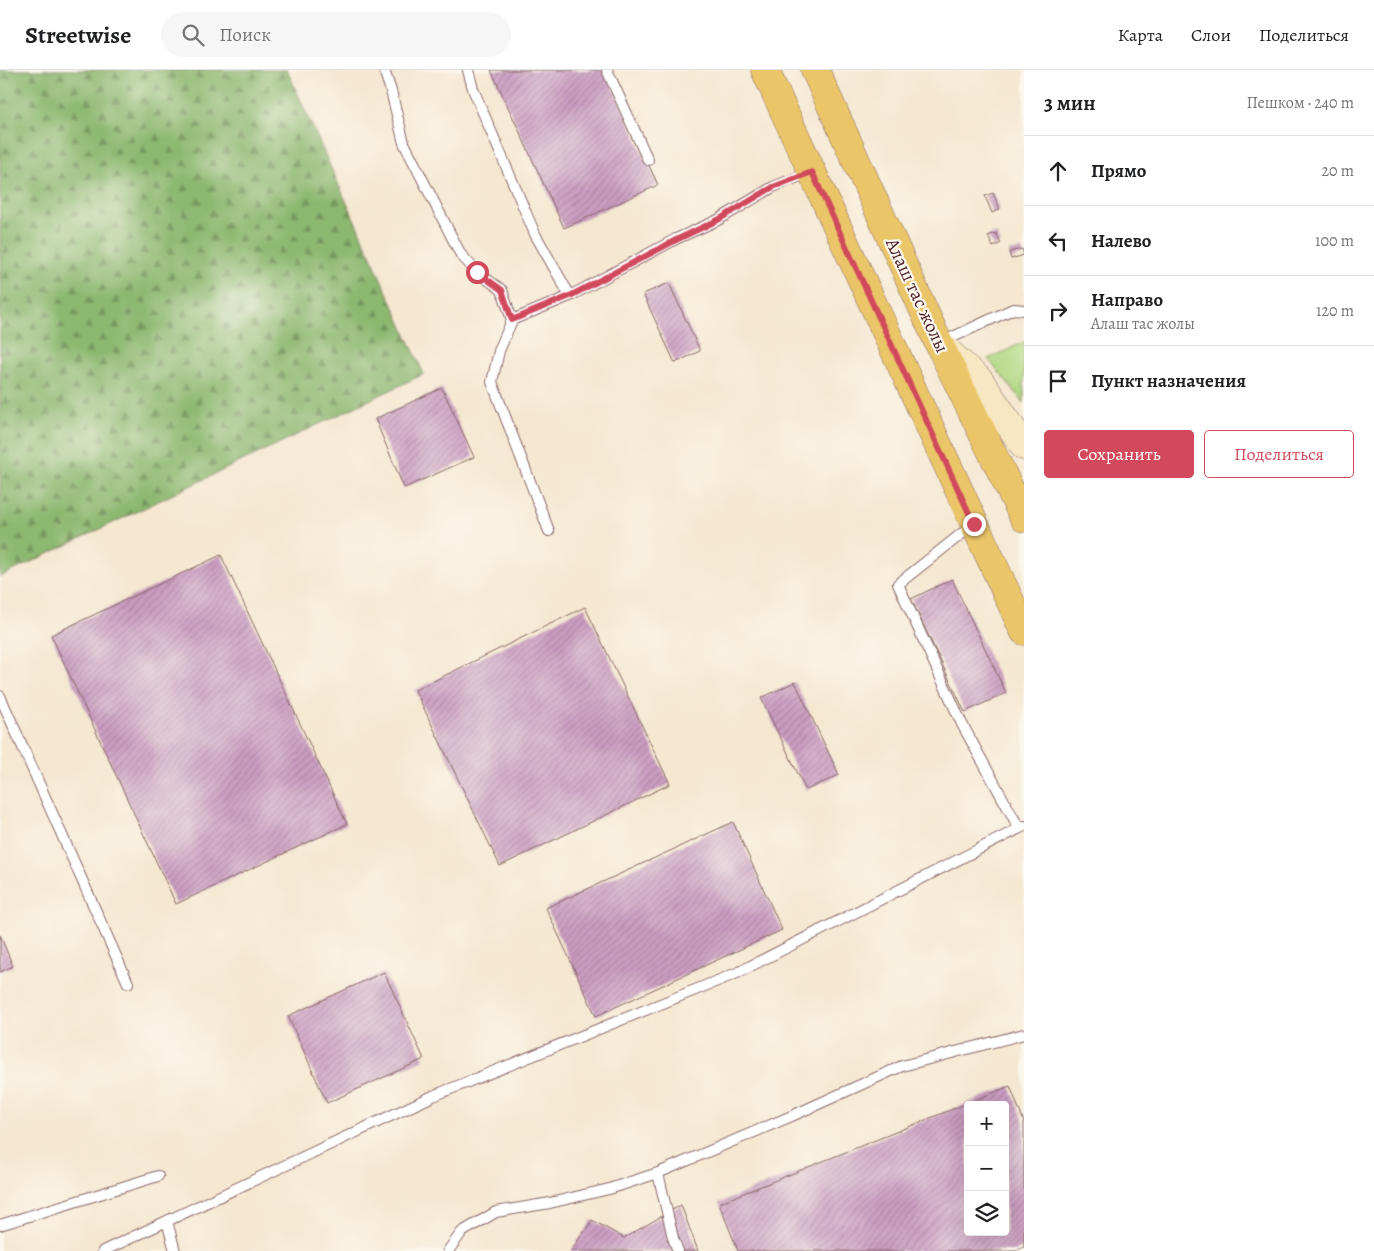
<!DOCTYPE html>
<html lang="ru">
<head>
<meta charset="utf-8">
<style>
	body { margin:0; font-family:Alegreya,serif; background:#f6f6f6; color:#202124 }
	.controls { position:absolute; right:15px; bottom:15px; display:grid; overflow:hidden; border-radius:5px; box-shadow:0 5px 20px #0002 }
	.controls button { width:45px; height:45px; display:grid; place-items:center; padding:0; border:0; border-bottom:1px solid #e0e0e0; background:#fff; color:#202124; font:25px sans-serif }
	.stop { position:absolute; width:15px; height:15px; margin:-11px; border:4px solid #d1495b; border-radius:50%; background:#fff }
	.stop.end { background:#d1495b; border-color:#fff; box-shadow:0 1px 5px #0008 }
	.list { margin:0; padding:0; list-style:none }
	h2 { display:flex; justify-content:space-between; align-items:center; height:65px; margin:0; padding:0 20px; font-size:21px }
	h2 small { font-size:16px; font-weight:400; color:#757577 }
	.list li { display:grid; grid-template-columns:32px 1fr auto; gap:15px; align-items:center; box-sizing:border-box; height:70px; padding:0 20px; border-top:1px solid #e0e0e0 }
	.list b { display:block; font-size:19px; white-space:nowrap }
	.list p { margin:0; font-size:16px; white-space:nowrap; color:#757577 }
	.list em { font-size:16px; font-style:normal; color:#757577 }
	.actions { display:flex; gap:10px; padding:15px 20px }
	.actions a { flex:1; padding:11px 0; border:1px solid #d1495b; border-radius:5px; text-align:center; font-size:18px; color:#d1495b }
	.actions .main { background:#d1495b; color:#fff }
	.icon { flex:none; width:28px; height:28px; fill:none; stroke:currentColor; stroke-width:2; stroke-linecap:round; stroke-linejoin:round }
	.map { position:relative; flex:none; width:1024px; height:1181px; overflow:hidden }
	header { display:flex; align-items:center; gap:30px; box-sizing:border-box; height:70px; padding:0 25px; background:#fff; border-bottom:1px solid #e0e0e0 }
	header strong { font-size:24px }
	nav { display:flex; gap:28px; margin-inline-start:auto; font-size:18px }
	.search { width:350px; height:45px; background:#f6f6f6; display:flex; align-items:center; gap:12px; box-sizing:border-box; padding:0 18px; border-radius:28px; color:#757577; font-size:19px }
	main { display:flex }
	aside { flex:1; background:#fff }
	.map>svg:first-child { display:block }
	.green { fill:#b0d882; stroke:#7d7c56 }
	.forest { fill:url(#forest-firs); stroke:#6b6c4e }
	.building { fill:url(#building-hatch); fill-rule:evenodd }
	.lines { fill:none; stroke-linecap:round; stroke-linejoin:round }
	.service-casing { stroke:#866565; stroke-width:12 }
	.secondary-casing { stroke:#866565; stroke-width:29 }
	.primary-casing { stroke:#866565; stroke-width:29 }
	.service { stroke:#fff; stroke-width:10 }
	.secondary { stroke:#f7e8c3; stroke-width:28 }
	.primary { stroke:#ebc669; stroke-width:28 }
	.route { stroke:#d1495b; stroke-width:6 }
	.labels { text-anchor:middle; stroke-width:4.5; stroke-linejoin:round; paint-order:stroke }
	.street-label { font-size:19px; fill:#4a1f2b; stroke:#fbf7ec }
</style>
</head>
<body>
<header>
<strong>Streetwise</strong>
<div class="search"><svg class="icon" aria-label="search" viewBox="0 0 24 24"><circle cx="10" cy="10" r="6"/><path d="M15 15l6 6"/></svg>Поиск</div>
<nav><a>Карта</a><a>Слои</a><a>Поделиться</a></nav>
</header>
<main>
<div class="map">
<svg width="1024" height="1181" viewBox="0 0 1024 1181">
	<defs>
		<pattern id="forest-firs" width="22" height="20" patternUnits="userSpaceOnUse" patternTransform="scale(1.25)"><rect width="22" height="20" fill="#8cb870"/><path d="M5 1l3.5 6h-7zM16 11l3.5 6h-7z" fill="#74955c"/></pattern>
		<pattern id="building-hatch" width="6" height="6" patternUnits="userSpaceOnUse" patternTransform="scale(1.25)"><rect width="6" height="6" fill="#cb9ec3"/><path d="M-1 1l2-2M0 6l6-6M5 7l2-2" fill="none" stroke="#a7809f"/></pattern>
	</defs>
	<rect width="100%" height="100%" fill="#fbf7ec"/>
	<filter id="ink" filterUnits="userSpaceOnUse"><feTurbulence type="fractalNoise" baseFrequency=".02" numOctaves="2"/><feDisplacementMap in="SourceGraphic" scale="10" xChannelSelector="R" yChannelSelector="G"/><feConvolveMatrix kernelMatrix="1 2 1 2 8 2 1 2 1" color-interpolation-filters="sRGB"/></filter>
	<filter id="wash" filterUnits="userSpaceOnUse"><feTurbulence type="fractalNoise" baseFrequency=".0096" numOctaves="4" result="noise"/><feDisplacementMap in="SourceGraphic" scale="20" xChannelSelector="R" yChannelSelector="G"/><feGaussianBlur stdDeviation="1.12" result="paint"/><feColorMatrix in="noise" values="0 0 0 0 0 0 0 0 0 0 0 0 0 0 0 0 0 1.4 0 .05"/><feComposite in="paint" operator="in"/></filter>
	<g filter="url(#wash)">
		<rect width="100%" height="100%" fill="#f5e7d0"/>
		<path class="green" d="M1024,272V333L988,289Z"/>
		<path class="forest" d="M0,0H287L424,304L0,507Z"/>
		<g id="blocks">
			<path class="building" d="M491,0H605L658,115L564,158Z
				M993,123L1000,139L992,143L985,126Z
				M996,163L1001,173L993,177L988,166Z
				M1022,179L1024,185L1011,189L1009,182Z
				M669,213L700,281L675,293L643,224Z
				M442,318L474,387L404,418L375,349Z
				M221,485L347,754L176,834L51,565Z
				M952,509L1006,623L965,642L911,529Z
				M585,537L670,714L500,796L415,620Z
				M795,612L839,705L806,720L761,628Z
				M733,752L782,860L596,946L546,838Z
				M0,865L13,896L0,902Z
				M384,902L424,989L327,1033L288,946Z
				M1010,1016L1024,1052V1177L1015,1181H738L719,1133ZM968,1035H1005V1162H968Z
				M681,1135L698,1181H571L592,1150L624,1168Z"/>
		</g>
	</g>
	<g filter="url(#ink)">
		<use href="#blocks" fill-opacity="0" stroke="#866565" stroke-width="1"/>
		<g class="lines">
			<defs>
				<path id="service" d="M384,0L391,21L404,73L461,185L477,202L502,220L512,250
					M468,0L473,19L535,164L570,226
					M607,0L648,90
					M940,273L1013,239L1024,240
					M974,454L898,514L962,654L1019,758
					M549,461L492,312L499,281L512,250L570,226L676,169L718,150L773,117L811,102
					M0,626L128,913
					M658,1103L673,1168L678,1181
					M167,1151L175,1181
					M0,1155L158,1106
					M103,1181L433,1026L737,903L1024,756
					M448,1181L462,1162L496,1142L550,1133L609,1119L658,1103L794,1045L902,996L1024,964"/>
				<path id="secondary" d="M941,276L979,310L1024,376"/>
				<path id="primary" d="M765,0L1024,561
					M815,0L939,274L1024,448"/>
			</defs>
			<use href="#service" class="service-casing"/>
			<use href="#secondary" class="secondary-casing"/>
			<use href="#primary" class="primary-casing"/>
			<use href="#service" class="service"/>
			<use href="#secondary" class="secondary"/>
			<use href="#primary" class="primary"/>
		</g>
	</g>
	<g class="lines" filter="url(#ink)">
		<path class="route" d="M477,202L502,220L512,250L570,226L676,170L718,150L773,117L812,102L974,454"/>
	</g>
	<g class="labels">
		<g class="street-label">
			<text transform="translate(918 225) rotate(65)" y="7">Алаш тас жолы</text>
		</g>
	</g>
</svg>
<div class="controls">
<button>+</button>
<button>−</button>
<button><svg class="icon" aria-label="layers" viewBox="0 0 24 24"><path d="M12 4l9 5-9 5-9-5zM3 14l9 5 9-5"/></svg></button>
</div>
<div class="stop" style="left:477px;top:202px"></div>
<div class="stop end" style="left:974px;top:454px"></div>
</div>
<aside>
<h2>3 мин<small>Пешком · 240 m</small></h2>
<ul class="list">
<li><svg class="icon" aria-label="ahead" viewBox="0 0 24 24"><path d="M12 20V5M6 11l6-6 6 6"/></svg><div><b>Прямо</b></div><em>20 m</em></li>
<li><svg class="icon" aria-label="left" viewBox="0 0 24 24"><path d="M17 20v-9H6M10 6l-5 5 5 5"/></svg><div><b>Налево</b></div><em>100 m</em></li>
<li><svg class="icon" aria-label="right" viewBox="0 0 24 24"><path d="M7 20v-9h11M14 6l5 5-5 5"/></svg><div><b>Направо</b><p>Алаш тас жолы</p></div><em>120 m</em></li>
<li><svg class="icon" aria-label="arrive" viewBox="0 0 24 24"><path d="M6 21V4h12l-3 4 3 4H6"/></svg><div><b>Пункт назначения</b></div></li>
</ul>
<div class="actions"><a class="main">Сохранить</a><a>Поделиться</a></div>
</aside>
</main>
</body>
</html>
